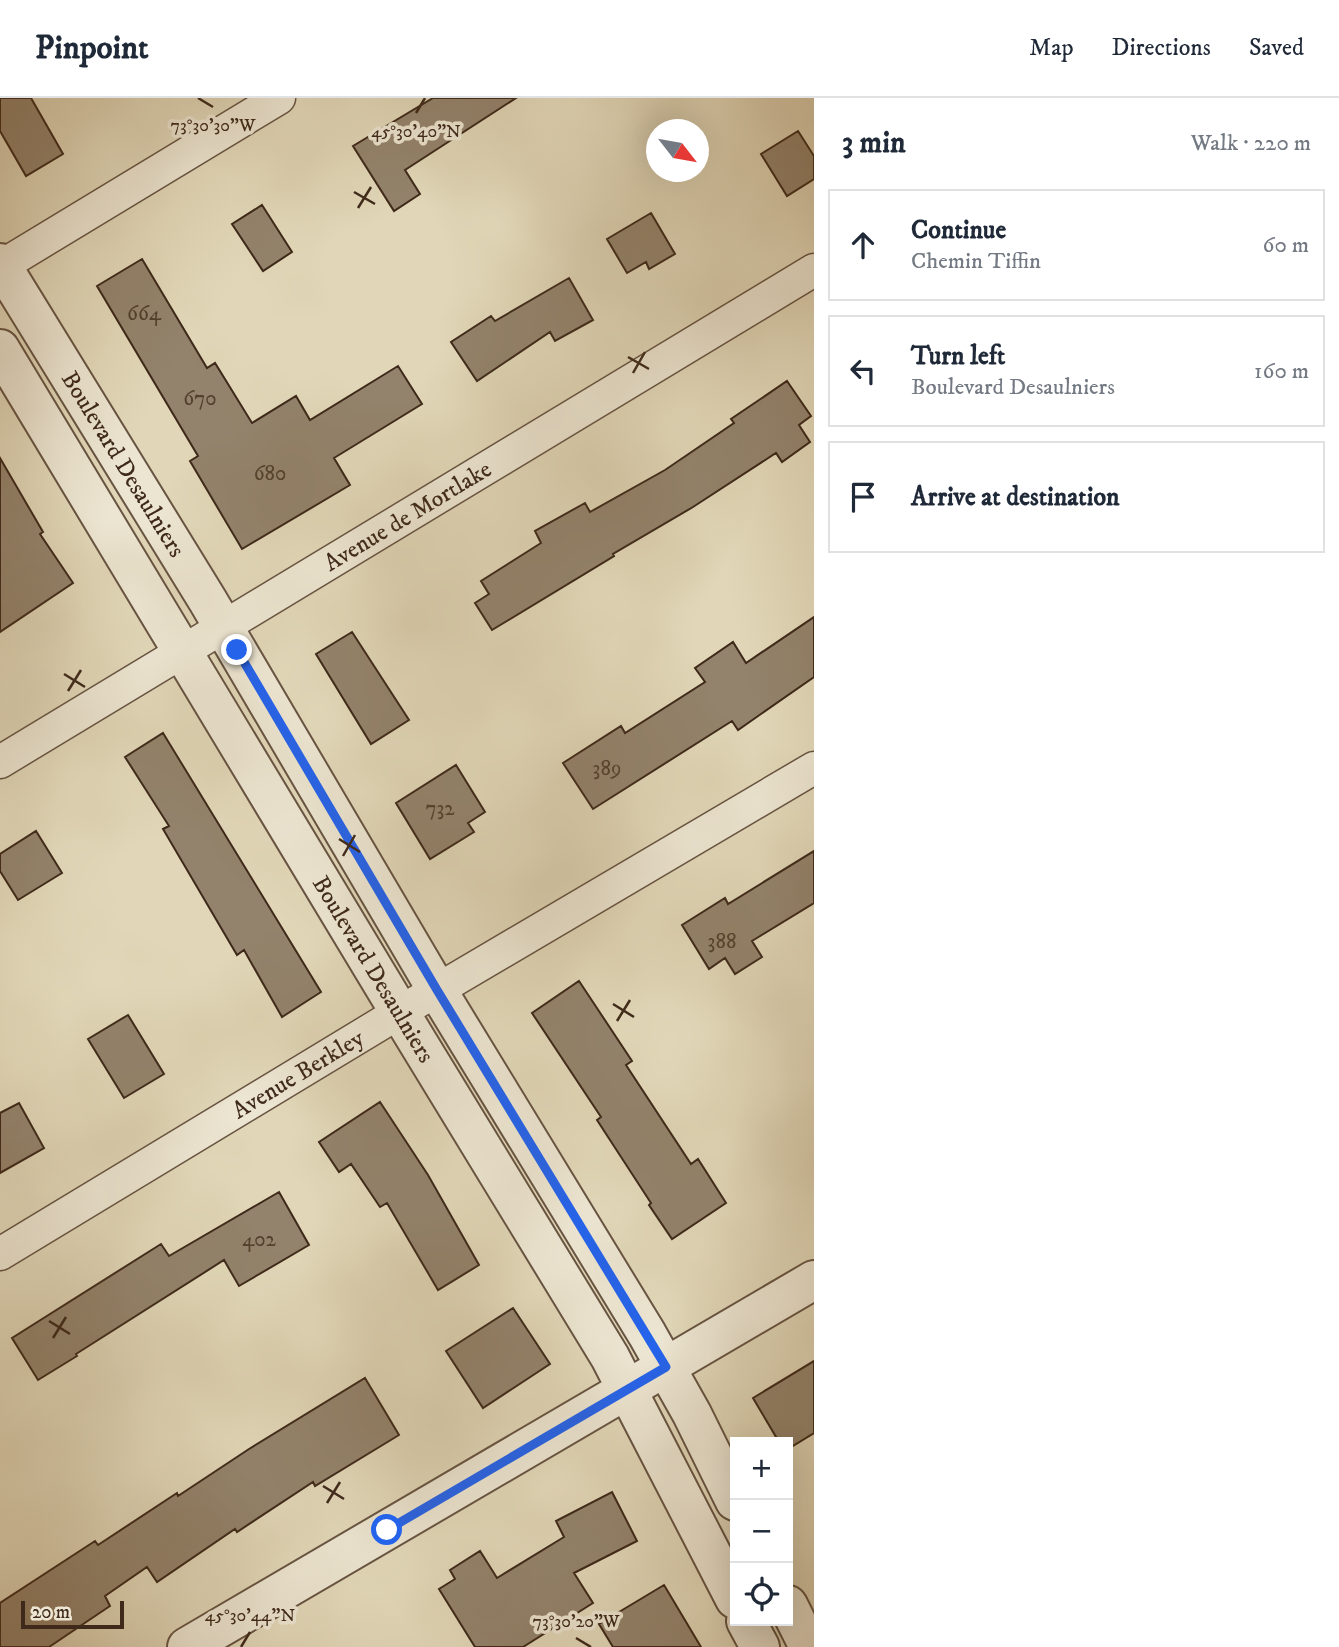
<!DOCTYPE html>
<html lang="en">
<head>
<meta charset="utf-8">
<style>
	body { margin:0; font-family:"IM FELL DW Pica",serif; background:#f2f2f3; color:#1f2937 }
	.controls { position:absolute; right:21px; bottom:21px; display:grid; overflow:hidden; border-radius:0px; box-shadow:0 7px 28px #0002 }
	.controls button { width:63px; height:63px; display:grid; place-items:center; padding:0; border:0; border-bottom:2px solid #e0e1e3; background:#fff; color:#1f2937; font:35px sans-serif }
	.compass { position:absolute; left:646px; top:21px; width:63px; height:63px; border-radius:50%; background:#fff; box-shadow:0 7px 28px #0002; rotate:121deg }
	.scale { position:absolute; left:21px; bottom:18px; width:103px; box-sizing:border-box; padding-left:7px; border:4px solid #3e291a; border-top:0; font-size:19px; line-height:24px; white-space:nowrap; color:#3e291a; -webkit-text-stroke:5px #ece5d1; paint-order:stroke }
	.stop { position:absolute; width:21px; height:21px; margin:-16px; border:5px solid #2563eb; border-radius:50%; background:#fff }
	.stop.end { background:#2563eb; border-color:#fff; box-shadow:0 2px 7px #0008 }
	.list { margin:0; padding:0; list-style:none }
	h2 { display:flex; justify-content:space-between; align-items:center; height:91px; margin:0; padding:0 28px; font-size:30px }
	h2 small { font-size:23px; font-weight:400; color:#747a83 }
	.list li { display:grid; grid-template-columns:46px 1fr auto; gap:21px; align-items:center; box-sizing:border-box; height:112px; margin:0 14px 14px; padding:0 14px; border:2px solid #e0e1e3; border-radius:0px }
	.list b { display:block; font-size:26px; white-space:nowrap }
	.list p { margin:0; font-size:23px; white-space:nowrap; color:#747a83 }
	.list em { font-size:23px; font-style:normal; color:#747a83 }
	.icon { flex:none; width:38px; height:38px; fill:none; stroke:currentColor; stroke-width:2; stroke-linecap:round; stroke-linejoin:round }
	.map { position:relative; flex:none; width:814px; height:1549px; overflow:hidden }
	header { display:flex; align-items:center; gap:42px; box-sizing:border-box; height:98px; padding:0 35px; background:#fff; border-bottom:2px solid #e0e1e3 }
	header strong { font-size:33px }
	nav { display:flex; gap:38px; margin-inline-start:auto; font-size:24px }
	main { display:flex }
	aside { flex:1; background:#fff }
	.map>svg:first-child { display:block }
	.building { fill:#93836c; stroke:#3e291a; stroke-width:2 }
	.lines { fill:none; stroke-linecap:round; stroke-linejoin:round }
	.minor-casing { stroke:#675442; stroke-width:35 }
	.tertiary-casing { stroke:#675442; stroke-width:42 }
	.minor { stroke:#ece5d1; stroke-width:32 }
	.tertiary { stroke:#ece5d1; stroke-width:38 }
	.route { stroke:#2563eb; stroke-width:9 }
	.ticks { fill:none; stroke:#3e291a; stroke-width:2.5 }
	.labels { text-anchor:middle; stroke-width:7; stroke-linejoin:round; paint-order:stroke }
	.number-label { font-size:21px; fill:#53402e }
	.street-label { font-size:24px; fill:#3e291a; stroke:#ece5d1 }
	.ticks-label { font-size:18px; text-anchor:middle; fill:#3e291a; stroke:#ece5d1; stroke-width:7; stroke-linejoin:round; paint-order:stroke }
</style>
</head>
<body>
<header>
<strong>Pinpoint</strong>
<nav><a>Map</a><a>Directions</a><a>Saved</a></nav>
</header>
<main>
<div class="map">
<svg width="814" height="1549" viewBox="0 0 814 1549">
	<rect width="100%" height="100%" fill="#e1d7b8"/>
	<filter id="stains"><feTurbulence type="fractalNoise" baseFrequency=".00286" numOctaves="4"/><feColorMatrix values="0 0 0 0 .2 0 0 0 0 .09 0 0 0 0 .02 0 0 0 .5 -.17"/></filter>
	<radialGradient id="worn" r=".72"><stop offset=".6" stop-color="#630" stop-opacity="0"/><stop offset="1" stop-color="#630" stop-opacity=".3"/></radialGradient>
	<path class="building" d="M0,0H31L63,56L26,78L0,33Z
		M433,0H516L405,72L420,96L394,113L353,48Z
		M798,33L814,58V81L787,98L761,56Z
		M262,107L292,154L263,173L232,126Z
		M651,115L675,156L649,171L646,164L627,175L607,141Z
		M142,161L207,270L215,265L252,325L296,298L310,322L398,268L422,306L334,360L350,387L242,451L190,363L198,358L97,188Z
		M569,180L593,222L555,243L550,234L477,283L451,244L491,218L495,223Z
		M787,283L811,318L799,327L810,344L782,364L776,355L693,409L613,456L614,458L492,532L475,505L489,496L481,483L541,445L535,433L585,405L590,414L665,372L734,325L731,321Z
		M0,360L43,434L40,436L73,485L0,534Z
		M814,519V579L738,632L732,623L593,711L563,665L621,628L625,635L705,584L695,570L733,544L746,565Z
		M352,534L409,622L371,646L316,556Z
		M163,635L321,894L282,919L244,852L237,857L163,731L169,728L125,659Z
		M456,667L485,714L468,725L474,734L430,761L396,705Z
		M36,733L62,775L18,802L0,773V756Z
		M814,753V805L752,843L762,859L735,876L725,860L709,871L682,827L725,800L728,806Z
		M579,883L632,963L626,967L691,1066L698,1061L726,1105L672,1141L649,1107L651,1105L597,1022L601,1019L532,915Z
		M128,917L164,976L124,1000L88,941Z
		M380,1004L428,1077L479,1167L438,1192L387,1105L380,1109L351,1066L339,1074L319,1044Z
		M19,1005L44,1050L0,1075V1015Z
		M279,1094L309,1147L239,1188L224,1162L76,1256L77,1258L38,1282L12,1240L161,1146L169,1158Z
		M513,1210L550,1266L483,1310L446,1253Z
		M814,1263V1335L788,1351V1344H779L753,1300Z
		M365,1280L399,1337L315,1388L313,1384L237,1434L235,1431L157,1484L147,1469L105,1498L110,1508L49,1549H0V1505L95,1443L98,1447L177,1395L178,1398L249,1351Z
		M612,1394L637,1443L574,1475L593,1505L523,1549H475L439,1491L455,1481L450,1472L480,1453L497,1480L564,1439L556,1423Z
		M664,1487L701,1549H613L599,1526Z"/>
	<g class="lines">
		<defs>
			<g id="minor">
				<path d="M0,169L279,0"/>
				<path id="s1" d="M0,664L814,172"/>
				<path id="s2" d="M0,1156L400,914L814,670"/>
			</g>
			<g id="tertiary">
				<path id="s3" d="M0,165L208,503L437,892L647,1236L692,1316L735,1403"/>
				<path id="s4" d="M0,251L414,938L610,1259L735,1501"/>
				<path d="M788,1507L809,1549"/>
				<path d="M746,1523L760,1549"/>
				<path d="M187,1549L814,1182"/>
			</g>
		</defs>
		<use href="#minor" class="minor-casing"/>
		<use href="#tertiary" class="tertiary-casing"/>
		<use href="#minor" class="minor"/>
		<use href="#tertiary" class="tertiary"/>
	</g>
	<g class="lines">
		<path class="route" d="M237,552L437,892L666,1269L387,1432"/>
	</g>
	<path class="ticks" d="M198,0L213,9M416,15L425,0M354,94L375,106M358,110L371,89M628,259L649,271M633,275L645,254M64,576L85,589M68,593L81,572M339,741L360,754M343,758L355,737M613,906L634,919M617,923L630,902M49,1223L70,1236M53,1240L66,1219M323,1388L344,1401M327,1405L340,1384M576,1540L591,1549M241,1549L250,1534"/>
	<g class="labels">
		<g class="number-label">
			<text x="144" y="222">664</text>
			<text x="200" y="307">670</text>
			<text x="270" y="382">680</text>
			<text x="607" y="677">389</text>
			<text x="440" y="717">732</text>
			<text x="722" y="850">388</text>
			<text x="259" y="1148">402</text>
		</g>
		<g class="street-label">
			<text dy="8" stroke="none"><textPath href="#s3" startOffset="236">Boulevard Desaulniers</textPath></text>
			<text dy="8" stroke="none"><textPath href="#s1" startOffset="476">Avenue de Mortlake</textPath></text>
			<text dy="8" stroke="none"><textPath href="#s4" startOffset="724">Boulevard Desaulniers</textPath></text>
			<text dy="8" stroke="none"><textPath href="#s2" startOffset="348">Avenue Berkley</textPath></text>
		</g>
	</g>
	<g class="ticks-label">
		<text x="213" y="33">73°30'30"W</text>
		<text x="416" y="39">45°30'40"N</text>
		<text x="250" y="1523">45°30'44"N</text>
		<text x="576" y="1529">73°30'20"W</text>
	</g>
	<rect width="100%" height="100%" filter="url(#stains)"/>
	<rect width="100%" height="100%" fill="url(#worn)"/>
</svg>
<div class="controls">
<button>+</button>
<button>−</button>
<button><svg class="icon" aria-label="locate" viewBox="0 0 24 24"><circle cx="12" cy="12" r="6"/><path d="M12 2v4M12 18v4M2 12h4M18 12h4"/></svg></button>
</div>
<svg class="compass" viewBox="-18 -18 36 36"><path d="M0-13l5 13h-10z" fill="#e53935"/><path d="M0 13l5-13h-10z" fill="#747a83"/></svg>
<div class="scale">20 m</div>
<div class="stop" style="left:387px;top:1432px"></div>
<div class="stop end" style="left:237px;top:552px"></div>
</div>
<aside>
<h2>3 min<small>Walk · 220 m</small></h2>
<ul class="list">
<li><svg class="icon" aria-label="ahead" viewBox="0 0 24 24"><path d="M12 20V5M6 11l6-6 6 6"/></svg><div><b>Continue</b><p>Chemin Tiffin</p></div><em>60 m</em></li>
<li><svg class="icon" aria-label="left" viewBox="0 0 24 24"><path d="M17 20v-9H6M10 6l-5 5 5 5"/></svg><div><b>Turn left</b><p>Boulevard Desaulniers</p></div><em>160 m</em></li>
<li><svg class="icon" aria-label="arrive" viewBox="0 0 24 24"><path d="M6 21V4h12l-3 4 3 4H6"/></svg><div><b>Arrive at destination</b></div></li>
</ul>
</aside>
</main>
</body>
</html>
